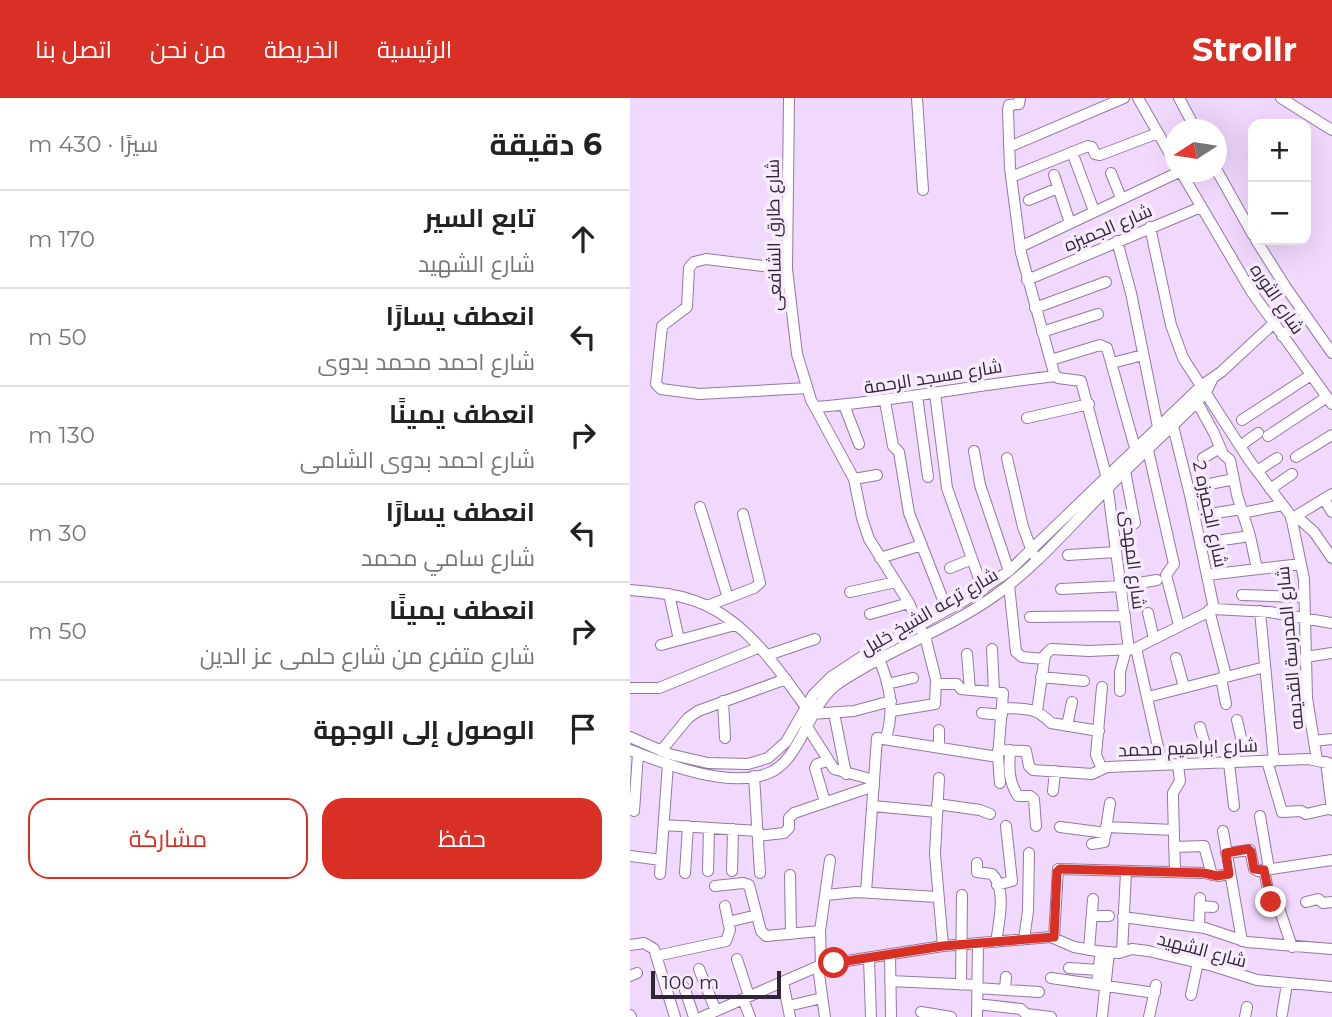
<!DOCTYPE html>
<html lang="ar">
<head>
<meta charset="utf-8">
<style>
	body { margin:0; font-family:Montserrat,Cairo,sans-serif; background:#f2f2f2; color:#222; direction:rtl }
	.controls { position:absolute; right:21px; top:21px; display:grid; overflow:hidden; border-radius:14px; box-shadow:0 7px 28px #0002 }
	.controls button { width:63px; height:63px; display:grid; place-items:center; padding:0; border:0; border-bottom:2px solid #e0e0e0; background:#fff; color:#222; font:35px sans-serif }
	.compass { position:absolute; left:534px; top:21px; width:63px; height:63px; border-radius:50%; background:#fff; box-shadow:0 7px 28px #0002; rotate:258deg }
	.scale { position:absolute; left:21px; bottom:18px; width:130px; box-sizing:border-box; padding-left:7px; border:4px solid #302536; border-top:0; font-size:19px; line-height:24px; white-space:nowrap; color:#302536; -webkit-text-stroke:5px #f7ebfe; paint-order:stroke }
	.stop { position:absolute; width:21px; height:21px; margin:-16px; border:5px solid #d93025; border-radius:50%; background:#fff }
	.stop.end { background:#d93025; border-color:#fff; box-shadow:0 2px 7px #0008 }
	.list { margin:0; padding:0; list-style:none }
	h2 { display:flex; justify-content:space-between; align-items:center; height:91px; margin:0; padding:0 28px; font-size:30px }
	h2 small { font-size:23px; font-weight:400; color:#767676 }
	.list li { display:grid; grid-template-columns:46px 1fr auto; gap:21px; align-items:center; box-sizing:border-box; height:98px; padding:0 28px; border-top:2px solid #e0e0e0 }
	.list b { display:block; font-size:26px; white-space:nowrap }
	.list p { margin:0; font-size:23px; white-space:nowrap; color:#767676 }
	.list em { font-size:23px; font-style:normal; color:#767676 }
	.actions { display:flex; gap:14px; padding:21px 28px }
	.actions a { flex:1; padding:16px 0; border:2px solid #d93025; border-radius:21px; text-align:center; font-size:24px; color:#d93025 }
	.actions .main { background:#d93025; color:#fff }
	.icon { flex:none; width:38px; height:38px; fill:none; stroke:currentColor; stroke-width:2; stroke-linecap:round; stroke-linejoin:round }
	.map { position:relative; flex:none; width:702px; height:919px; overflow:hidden; direction:ltr }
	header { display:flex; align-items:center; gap:42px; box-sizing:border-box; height:98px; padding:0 35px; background:#d93025; color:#fff }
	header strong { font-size:33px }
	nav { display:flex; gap:38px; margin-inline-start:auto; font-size:24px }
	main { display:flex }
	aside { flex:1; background:#fff }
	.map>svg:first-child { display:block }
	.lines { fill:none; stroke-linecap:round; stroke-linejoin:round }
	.minor-casing { stroke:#9378a2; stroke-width:12 }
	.minor { stroke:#fff; stroke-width:10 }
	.route { stroke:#d93025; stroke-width:9 }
	.labels { text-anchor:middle; stroke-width:7; stroke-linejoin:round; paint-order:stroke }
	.street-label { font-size:18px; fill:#302536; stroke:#f7ebfe }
</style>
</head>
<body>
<header>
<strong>Strollr</strong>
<nav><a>الرئيسية</a><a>الخريطة</a><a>من نحن</a><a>اتصل بنا</a></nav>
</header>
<main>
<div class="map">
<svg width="702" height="919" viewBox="0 0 702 919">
	<rect width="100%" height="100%" fill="#f1d9fe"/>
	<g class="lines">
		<defs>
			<path id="minor" d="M159,0L157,171L167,256L181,302L224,381L232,420L239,441L279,505L296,542L306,582L305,606L262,613
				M287,0L293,92
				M390,0L389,6L379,7L378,12L380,70L391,155L424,275L428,280L451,283L476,377L499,552
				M508,0L544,63
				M549,0L566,32
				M651,0L702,32
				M379,49L494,0
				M442,54L464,113
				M586,71L623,137
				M551,74L621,193L702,306
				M481,75L491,100
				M424,77L440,125
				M381,79L458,48L462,49L465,56L470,57L528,35
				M399,102L428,90
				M520,129L541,227L553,260L619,362L661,418L674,481L677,600L687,662
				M626,142L655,188L702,255
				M487,143L501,195L528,329
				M390,149L549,74
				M157,171L76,161L64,164L59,170L57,209L32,228L26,286L31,291L69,296L177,290
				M397,182L571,109
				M405,210L476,184
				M412,234L468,216
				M652,238L676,219
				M421,262L470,247L477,250L505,350
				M482,265L513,257
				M305,295L317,390L353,492
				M287,298L298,379
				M255,303L263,348L269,354L279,415L317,512
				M567,304L584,335L593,356L600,362L607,397L620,438L627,471
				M214,307L229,346
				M186,309C266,303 345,287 426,278
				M397,320L459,306
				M612,322L681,277
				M543,328L560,397L584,511
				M638,338L697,299
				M610,348L628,335
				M518,352L544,466L536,477L549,527
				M344,353L350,387L379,473
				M666,359L702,337
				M377,360L393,429L403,456
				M573,360L590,350
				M495,373L505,425
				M627,373L647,360
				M224,381L247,377
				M575,387L604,381
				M640,391L662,376
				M694,401L702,414
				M70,409L98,500
				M612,415L652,407
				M580,416L611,411
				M666,418L684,434L702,460
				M661,421L702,396
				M586,443L620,438
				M438,457L486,454
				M250,460L292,447
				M320,470L342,461
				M577,477L671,466
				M379,487L386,554L392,559L414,561
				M431,491L491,488L527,482
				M0,492C19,494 40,495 59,501C111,516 145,566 175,608
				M220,494L266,484
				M39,496L49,542
				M612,497L674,499
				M77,508L124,490L130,485L113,416
				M579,512L596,578
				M630,513L644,663
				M518,515L524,541
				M240,516L279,505
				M400,519L495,518
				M31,547L105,527
				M506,550L532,667
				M362,551L364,593
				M247,556C260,586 265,610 256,640
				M337,556L340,592
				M138,557L185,541
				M675,559L702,555
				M546,560L554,589
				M411,579L454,583
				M591,580L596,606
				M257,586L283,580
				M307,586H327L331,591L373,595L368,659L370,685
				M472,589L466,657L472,671
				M0,590H29L130,549
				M490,593V574L496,552
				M518,599L635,569
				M93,603L95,640
				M372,610C394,611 405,608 421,625L469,633
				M407,613L415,557L421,551L459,553L504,551L584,511L639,514L702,525
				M204,615L216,676
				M352,615L372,617
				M181,616L224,613L261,603
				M174,624L204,671L244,682
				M437,628L442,604
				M570,629L580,665
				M0,639L39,656L78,665L118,666L138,660L156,644L183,597L201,579L233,558L335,502L379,473L571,288L591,274L643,226
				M684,643L702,641
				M309,650V632
				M0,652C37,667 100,691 139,675C171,662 177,610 206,587C217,579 230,572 242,565C282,543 326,525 363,499C406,469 439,429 475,393C505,362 537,334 567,304L576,294L582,282
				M368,652L396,653L399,668L403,672L462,676L477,669L678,661L702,666
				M380,652C379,669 378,683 388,698H400L404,701L406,728
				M31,653L58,620L68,613L156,581
				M637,663L652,714L671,713L676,716L702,710
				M605,664V652L612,644L607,622
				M696,664L702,712
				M599,665L604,708
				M124,678L130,775
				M309,680L305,756L313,848
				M423,693L425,673
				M195,704L185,670L187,666L198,663
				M307,706L350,712L360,716
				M243,708L306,714
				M4,713L8,656
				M630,718L639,771
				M34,727L128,733
				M430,729L476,735
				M476,729L544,732
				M593,733L612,843
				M128,738L154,735L159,730V720L164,715L244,688
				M462,746L474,744L480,705
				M544,749L574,748L582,777
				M596,755L620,752L624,771L628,773L702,762
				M0,758L31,762
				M347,765V774L362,776C377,791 369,824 366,844
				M428,771L574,775L588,778L599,776
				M634,772L640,802L649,810L662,849
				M78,773L79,730
				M102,773L103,731
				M545,774L543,701V695L550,683L548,667
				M55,775L58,728
				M30,776L38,666
				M160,777L161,836
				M367,787L382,783L376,728
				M85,788L113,785L119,787L131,833L136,838L190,833
				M236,794L247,640L368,659
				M196,797L226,794L307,799
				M676,804L688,801L693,805L702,804
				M570,808L583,809
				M462,818H479
				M493,819L575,830L617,844L702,851
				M98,824L127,817
				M569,829L570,800
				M424,839L428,771
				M394,841L398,813L399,755
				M0,847L14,845L24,851L45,919
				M459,852L463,801
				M492,854L496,774
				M260,857L261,919
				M26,858L96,843L100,832L95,808
				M239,860L241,919
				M107,861L119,898
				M191,867L190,833L200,762
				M188,869L195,919
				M439,870L469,872
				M69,871L86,913
				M0,878L7,875
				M421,880L525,895
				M260,883L347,887
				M153,884L160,919
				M467,886L470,860
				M331,887L332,797
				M54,889L64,919
				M347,890L409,894
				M375,892L376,879
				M561,897L568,864
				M113,901L120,919
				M347,906L391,911L396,916L421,919
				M158,908L192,900
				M291,914L321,919
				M652,916L657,886
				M0,917L1,919
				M72,919L191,867L313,848L421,839L444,849L467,853L489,855L502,851L518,853L583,868L627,882L702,889
				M347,919L348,846
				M472,919L479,854
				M519,919L526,887
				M615,919L617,909"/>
		</defs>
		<use href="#minor" class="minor-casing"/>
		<use href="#minor" class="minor"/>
	</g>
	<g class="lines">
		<path class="route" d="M204,865L313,848L424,839L427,774L430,771L574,775L587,778L599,776L596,755L618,751L621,754L624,771L634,772L641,804"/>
	</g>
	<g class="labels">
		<g class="street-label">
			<text transform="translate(478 130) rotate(-23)" y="6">شارع الجميزه</text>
			<text transform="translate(144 137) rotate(-91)" y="6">شارع طارق الشافعى</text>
			<text transform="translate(647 201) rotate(56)" y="6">شارع الثوره</text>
			<text transform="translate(303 279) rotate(-9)" y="6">شارع مسجد الرحمة</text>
			<text transform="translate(580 416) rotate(78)" y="6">شارع الجميزه 2</text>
			<text transform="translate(503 462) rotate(83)" y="6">شارع المهدى</text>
			<text transform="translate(299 514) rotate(-30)" y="6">شارع ترعه الشيخ خليل</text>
			<text transform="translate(660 550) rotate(-95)" y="6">شارع المدرسة القديمه</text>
			<text transform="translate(558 650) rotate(-2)" y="6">شارع ابراهيم محمد</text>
			<text transform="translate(572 852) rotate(15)" y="6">شارع الشهيد</text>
		</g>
	</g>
</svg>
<div class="controls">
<button>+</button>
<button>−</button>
</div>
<svg class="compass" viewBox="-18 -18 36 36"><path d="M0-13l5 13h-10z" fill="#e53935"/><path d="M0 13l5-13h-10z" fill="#767676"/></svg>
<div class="scale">100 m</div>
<div class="stop" style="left:204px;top:865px"></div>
<div class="stop end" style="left:641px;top:804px"></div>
</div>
<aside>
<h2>6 دقيقة<small>سيرًا · 430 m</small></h2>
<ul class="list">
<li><svg class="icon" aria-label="ahead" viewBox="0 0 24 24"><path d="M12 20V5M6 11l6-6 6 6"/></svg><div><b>تابع السير</b><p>شارع الشهيد</p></div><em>170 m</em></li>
<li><svg class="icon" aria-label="left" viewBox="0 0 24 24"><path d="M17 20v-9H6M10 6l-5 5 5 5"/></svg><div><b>انعطف يسارًا</b><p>شارع احمد محمد بدوى</p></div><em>50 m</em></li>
<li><svg class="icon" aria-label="right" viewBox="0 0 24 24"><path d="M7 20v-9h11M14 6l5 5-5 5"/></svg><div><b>انعطف يمينًا</b><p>شارع احمد بدوى الشامى</p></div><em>130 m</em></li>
<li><svg class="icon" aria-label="left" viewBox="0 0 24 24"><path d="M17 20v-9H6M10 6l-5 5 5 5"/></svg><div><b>انعطف يسارًا</b><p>شارع سامي محمد</p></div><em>30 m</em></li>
<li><svg class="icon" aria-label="right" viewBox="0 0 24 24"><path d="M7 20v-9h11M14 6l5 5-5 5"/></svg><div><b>انعطف يمينًا</b><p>شارع متفرع من شارع حلمى عز الدين</p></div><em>50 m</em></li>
<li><svg class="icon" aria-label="arrive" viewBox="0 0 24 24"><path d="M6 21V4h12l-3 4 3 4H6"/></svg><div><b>الوصول إلى الوجهة</b></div></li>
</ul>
<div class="actions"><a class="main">حفظ</a><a>مشاركة</a></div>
</aside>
</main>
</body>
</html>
